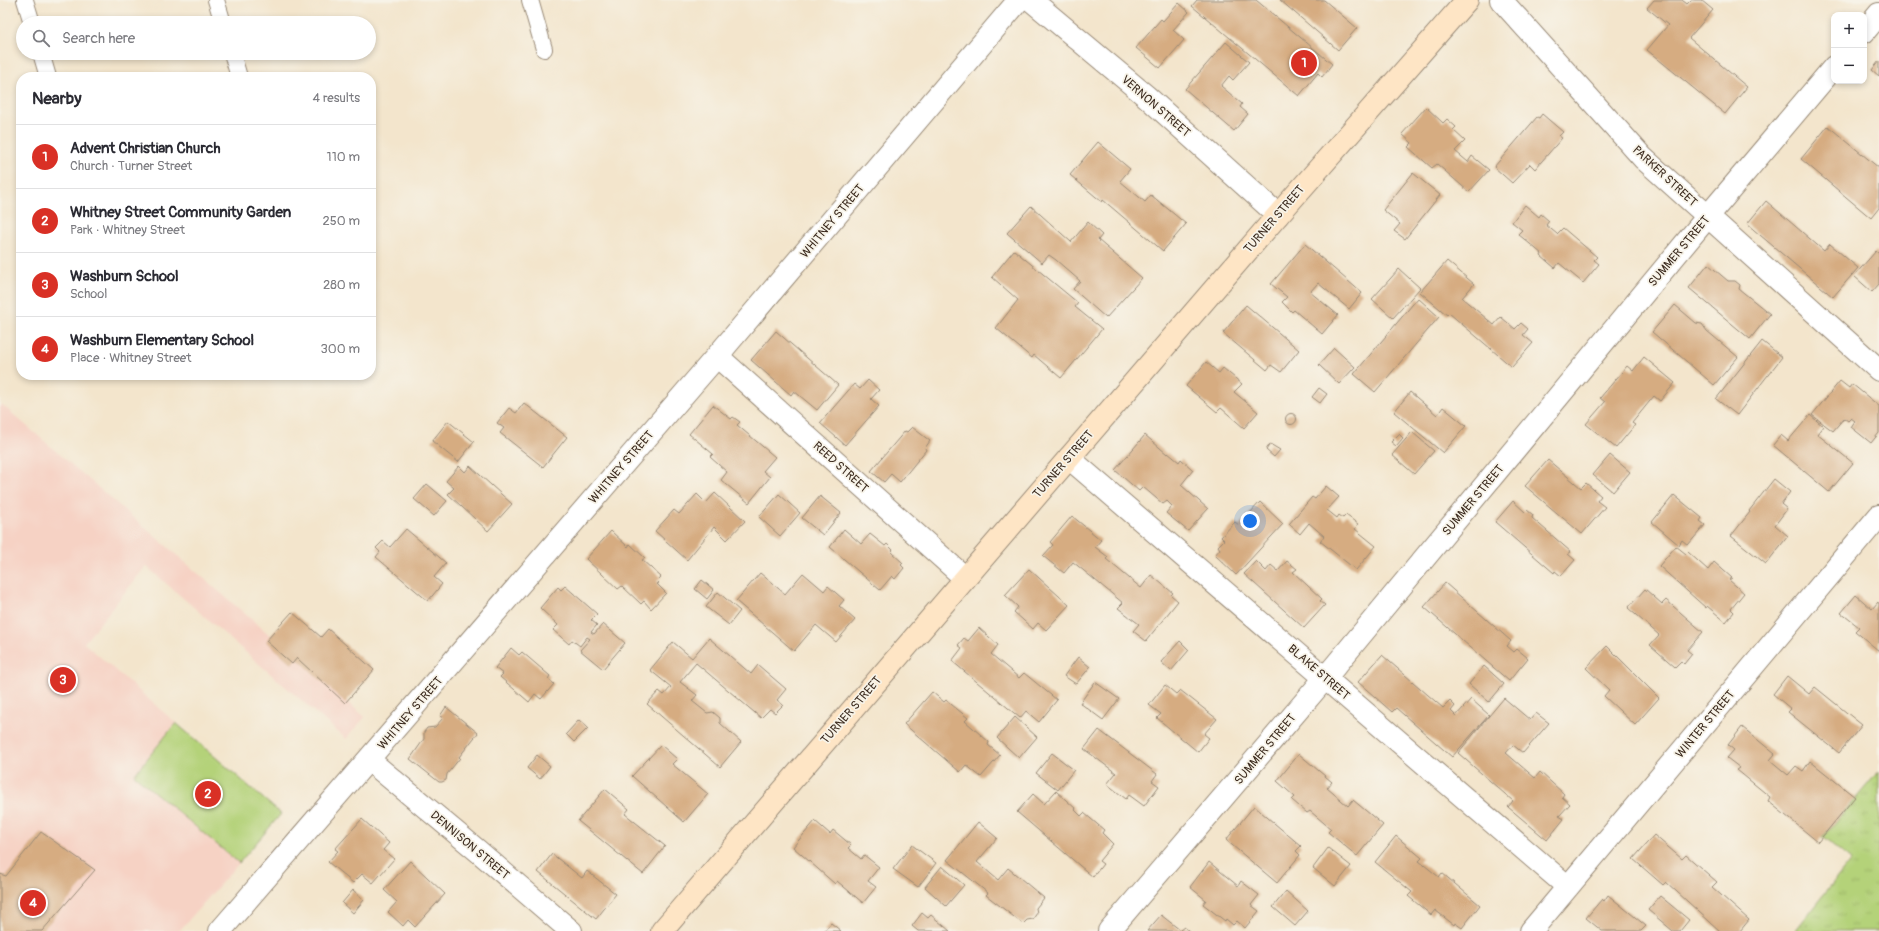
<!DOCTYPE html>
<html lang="en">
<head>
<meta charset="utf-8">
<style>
	body { margin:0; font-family:Pangolin,sans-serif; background:#f2f2f3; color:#2b2b33 }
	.controls { position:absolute; right:12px; top:12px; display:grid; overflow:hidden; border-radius:8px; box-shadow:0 2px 6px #0003 }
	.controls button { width:36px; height:36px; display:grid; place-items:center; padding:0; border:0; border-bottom:1px solid #e1e1e2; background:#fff; color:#2b2b33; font:20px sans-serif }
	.you { position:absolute; left:1250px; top:521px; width:14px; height:14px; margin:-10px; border:3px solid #fff; border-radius:50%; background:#1a73e8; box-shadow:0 0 0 6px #1a73e833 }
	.badge { display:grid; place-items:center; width:26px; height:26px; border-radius:50%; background:#d93025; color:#fff; font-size:13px; font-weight:700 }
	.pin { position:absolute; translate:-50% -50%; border:2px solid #fff; box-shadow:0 1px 4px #0006 }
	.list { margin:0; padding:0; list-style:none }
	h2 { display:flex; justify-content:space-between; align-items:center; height:52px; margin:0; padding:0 16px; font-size:17px }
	h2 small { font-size:13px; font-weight:400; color:#7c7c81 }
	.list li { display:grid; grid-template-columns:26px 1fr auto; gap:12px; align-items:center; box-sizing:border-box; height:64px; padding:0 16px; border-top:1px solid #e1e1e2 }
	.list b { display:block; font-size:15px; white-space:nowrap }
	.list p { margin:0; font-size:13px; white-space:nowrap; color:#7c7c81 }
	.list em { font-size:13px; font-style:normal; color:#7c7c81 }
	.icon { flex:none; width:22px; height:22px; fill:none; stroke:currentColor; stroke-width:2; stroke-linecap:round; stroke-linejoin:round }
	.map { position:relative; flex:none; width:1879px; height:931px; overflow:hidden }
	.search { position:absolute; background:#fff; box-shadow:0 2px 6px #0003; left:16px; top:16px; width:360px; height:44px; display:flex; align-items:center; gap:10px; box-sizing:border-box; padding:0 14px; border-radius:22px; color:#7c7c81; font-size:15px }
	.panel { position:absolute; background:#fff; box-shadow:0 2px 6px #0003; left:16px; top:72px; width:360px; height:308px; border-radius:16px }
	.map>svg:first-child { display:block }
	.built { fill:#f6d2c4 }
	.grass { fill:url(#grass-tufts); stroke:#787e4c }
	.garden { fill:#b4d279; stroke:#787e4c }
	.building { fill:#d6ac81 }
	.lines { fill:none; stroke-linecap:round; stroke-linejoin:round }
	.service-casing { stroke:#978875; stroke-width:18 }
	.minor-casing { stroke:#978875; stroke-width:24 }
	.tertiary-casing { stroke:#978875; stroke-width:24 }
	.secondary-casing { stroke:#978875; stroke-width:24 }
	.service { stroke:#fff; stroke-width:16 }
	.minor { stroke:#fff; stroke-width:22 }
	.tertiary { stroke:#fff; stroke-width:22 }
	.secondary { stroke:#fee5c5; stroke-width:22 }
	.labels { text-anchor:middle; stroke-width:3.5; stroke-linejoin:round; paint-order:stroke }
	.street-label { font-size:12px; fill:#3b2a1e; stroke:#f7f3e8 }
</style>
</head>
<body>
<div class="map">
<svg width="1879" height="931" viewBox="0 0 1879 931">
	<defs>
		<pattern id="grass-tufts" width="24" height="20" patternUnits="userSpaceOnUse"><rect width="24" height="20" fill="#b4d279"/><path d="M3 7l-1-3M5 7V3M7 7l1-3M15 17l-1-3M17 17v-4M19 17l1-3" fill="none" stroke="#9cb468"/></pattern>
	</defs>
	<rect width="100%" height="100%" fill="#f7f3e8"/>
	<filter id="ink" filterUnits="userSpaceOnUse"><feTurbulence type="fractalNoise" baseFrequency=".025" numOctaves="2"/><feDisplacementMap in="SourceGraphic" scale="8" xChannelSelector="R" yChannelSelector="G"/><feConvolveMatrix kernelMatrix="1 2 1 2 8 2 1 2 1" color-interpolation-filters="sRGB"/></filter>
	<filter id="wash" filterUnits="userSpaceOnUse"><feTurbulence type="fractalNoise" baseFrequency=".012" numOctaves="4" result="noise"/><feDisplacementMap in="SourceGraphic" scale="16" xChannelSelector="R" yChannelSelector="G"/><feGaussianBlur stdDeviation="0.9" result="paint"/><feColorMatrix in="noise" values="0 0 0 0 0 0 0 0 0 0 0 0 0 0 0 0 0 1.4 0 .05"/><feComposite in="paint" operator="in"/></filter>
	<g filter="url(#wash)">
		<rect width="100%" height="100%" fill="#f3e5cc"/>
		<path class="built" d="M0,403L365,717L346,739L146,566L84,643L176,723L134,775L239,863L179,931H0Z"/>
		<path class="grass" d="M1879,771V931H1795L1851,860L1823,837Z"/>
		<path class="garden" d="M176,723L281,814L239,863L134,775Z"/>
		<g id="blocks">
			<path class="building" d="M1197,0H1256L1332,64L1322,77L1318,73L1299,96L1192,6Z
				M1280,0H1324L1357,28L1338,50Z
				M1654,0H1682L1687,4L1691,0H1701L1713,10L1689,38L1747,87L1725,114L1647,50L1668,25L1647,8Z
				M1179,3L1189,12L1173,30L1184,40L1160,68L1136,48L1161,19L1163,21Z
				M1226,42L1249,62L1233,80L1229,76L1221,86L1242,104L1240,107L1248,114L1234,131L1185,89Z
				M1879,61V76L1872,70Z
				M1426,107L1443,123L1447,119L1456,127L1453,130L1465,141L1455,151L1468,162L1472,156L1489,170L1469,192L1437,164L1432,168L1408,147L1412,143L1402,134Z
				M1542,114L1563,132L1559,136L1562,138L1535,169L1530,164L1512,183L1494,167L1537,117L1539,118Z
				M1828,126L1879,168V208L1871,218L1801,159Z
				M1098,142L1130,169L1120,181L1145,202L1151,195L1186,224L1163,251L1103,200L1102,202L1070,175Z
				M1413,173L1440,195L1405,239L1394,231L1400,224L1383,210Z
				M1766,201L1824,251L1830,244L1858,268L1833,297L1747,224Z
				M1525,205L1539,217L1541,214L1549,221L1546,225L1557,234L1563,228L1597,257L1594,260L1599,264L1583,283L1559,263L1555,268L1541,256L1542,254L1518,234L1522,230L1512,222Z
				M1031,206L1071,242L1088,222L1102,235L1098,240L1142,278L1106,318L1073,289L1080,281L1056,260L1049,255L1042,263L1007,233Z
				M1305,244L1362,293L1349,309L1318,283L1310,292L1338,315L1322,334L1294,310L1292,312L1282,302L1287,297L1271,284Z
				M1014,250L1078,303L1075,307L1102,329L1061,378L1034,355L1032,358L996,328L1018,300L992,277Z
				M1876,251L1879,254V284L1872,292L1854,276Z
				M1447,261L1474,284L1462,298L1494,325L1501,317L1515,329L1521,323L1528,329L1523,335L1533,343L1512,367L1449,313L1447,315L1420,292Z
				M1708,264L1728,281H1735L1740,285L1739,289L1770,314L1750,339L1689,288Z
				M1399,269L1420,288L1393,318L1372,299Z
				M1418,298L1439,317L1375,392L1354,374Z
				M1246,305L1299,350L1281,372L1271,365L1267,370L1223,333Z
				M1675,305L1696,323L1702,324L1707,331L1738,357L1714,385L1652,332Z
				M776,331L838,385L817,410L794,391L791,395L751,360Z
				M1762,341L1782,357L1737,415L1716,399Z
				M1334,348L1355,367L1339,384L1319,365Z
				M1644,357L1675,383L1660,401L1654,396L1632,423L1635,425L1616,448L1586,424L1605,402L1600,398L1627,366L1633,371Z
				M1206,362L1219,373L1223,368L1242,384L1234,392L1258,412L1244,428L1221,408L1217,412L1186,386Z
				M868,380L879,390L871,399L879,406L845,445L820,423L854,384L860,389Z
				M1840,381L1849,388L1852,384L1879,406V433L1871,443L1851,427L1855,421L1851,418L1848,421L1844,418L1833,431L1812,415Z
				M1319,388L1327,394L1320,403L1312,397Z
				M1410,392L1437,415L1443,407L1466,426L1443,453L1394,412Z
				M524,403L567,437L543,467L500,433L504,428L497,423L509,408L516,413Z
				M713,405L731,419L733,417L740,422L737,425L775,457L763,471L770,477L749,503L721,480L727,472L710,457L713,454L689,434Z
				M1285.5 419a5.5 5.5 0 1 1 11 0a5.5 5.5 0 1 1-11 0Z
				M1810,415L1823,426L1817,434L1853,463L1829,492L1773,445L1781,435L1788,441Z
				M448,421L474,442L458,462L432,441Z
				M912,427L930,441L925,448L926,450L900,482L891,474L884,482L871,471L905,431L907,432Z
				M1412,432L1434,451L1414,474L1392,455Z
				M1399,434L1403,438L1396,446L1391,442Z
				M1145,435L1167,454L1168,453L1179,462L1181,459L1193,470L1181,485L1208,509L1188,531L1166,513L1172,506L1167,501L1163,504L1143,487L1139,491L1115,470Z
				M1270,444L1280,450L1274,457L1266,450Z
				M1610,455L1630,472L1613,492L1593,475Z
				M1548,460L1581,488L1586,483L1601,496L1597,501L1605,507L1582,534L1525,486Z
				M459,466L465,472L470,466L512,504L488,531L448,494L454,488L446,481Z
				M1774,479L1790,492L1781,504L1787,509L1775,525L1788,536L1766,564L1731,536L1750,512L1749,511Z
				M427,484L447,501L434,516L414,499Z
				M1326,486L1339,497L1327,510L1337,518L1339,515L1343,518L1346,515L1358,524L1355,529L1376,546L1356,570L1320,541L1324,536L1309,523L1300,534L1289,524L1312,497L1315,499Z
				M715,493L745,521L727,540L714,527L687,560L655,531L674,510L679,514L697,494L706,503Z
				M779,494L800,513L780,536L759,517Z
				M1674,495L1702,518L1700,521L1705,525L1688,545L1682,540L1679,545L1652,522Z
				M820,496L841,513L823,535L802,518Z
				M1513,501L1525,512L1527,510L1533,515L1532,518L1571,552L1568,554L1575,560L1561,576L1555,571L1554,573L1495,522Z
				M1260,502L1283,524L1236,575L1215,555L1220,549L1218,546L1224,540L1221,537L1235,522L1239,525Z
				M1072,516L1101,540L1095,547L1108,557L1106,559L1141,588L1151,575L1173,593L1171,595L1178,601L1146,641L1133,631L1139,624L1118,608L1123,603L1078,566L1073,562L1064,573L1043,556L1053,545L1050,542Z
				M406,529L446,563L434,577L442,584L428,601L376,557L380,552L376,548L383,541L390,547Z
				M844,529L861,544L870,534L885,546L887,544L893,550L891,552L903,563L901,565L904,568L895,579L892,576L880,590L830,547Z
				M611,531L628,547L630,544L645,558L642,560L661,577L657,581L659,583L657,584L666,593L651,609L644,601L641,604L622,586L618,589L586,559Z
				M1676,546L1686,554L1688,552L1708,570L1714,562L1732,578L1729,580L1744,593L1731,609L1734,612L1726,622L1707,606L1706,608L1659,566Z
				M1256,561L1266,571L1271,565L1278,571L1287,561L1297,569L1293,572L1322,599L1320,601L1325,605L1304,628L1244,574Z
				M1029,569L1069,605L1046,630L1038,623L1033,629L1014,612L1018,607L1005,595Z
				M760,573L785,594L803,573L824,591L828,586L844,600L839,606L855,620L836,642L816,625L794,651L736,601Z
				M702,580L714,590L707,599L695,589Z
				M1445,583L1511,641L1507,646L1514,652L1517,649L1528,658L1509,681L1424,607Z
				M565,586L597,614L591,620L597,625L591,632L594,634L603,624L625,643L603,669L580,650L590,639L587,637L580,646L572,640L569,644L553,630L558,625L540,608L558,587L561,590Z
				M1645,589L1662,604L1666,600L1703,632L1687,650L1692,654L1684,664L1681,661L1675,667L1650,645L1659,635L1628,608Z
				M718,592L740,611L729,625L706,607Z
				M1856,595L1872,609L1878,602L1879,604V651L1855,631L1859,627L1841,613Z
				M292,612L321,637L328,629L374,670L345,703L297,658L292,664L266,641Z
				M979,628L998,645L991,654L1019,678L1024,673L1057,700L1039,722L1026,711L1020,718L952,661L962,648L958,645L964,638L968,641Z
				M709,638L751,674L758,665L786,689L777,700L783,705L775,713L770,709L761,718L696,663L680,682L697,695L692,701L707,713L713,712L720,718V723L741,742L720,767L647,704L659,691L664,695L671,687L650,670L673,642L692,658Z
				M1180,641L1189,650L1171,671L1161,662Z
				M1607,646L1659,698L1635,725L1604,696L1609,690L1586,668Z
				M511,648L519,655L522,652L550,676L548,679L554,684L541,699L535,694L529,702L500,677L503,674L495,668Z
				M1382,655L1443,708L1450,701L1455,706L1451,711L1456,716L1471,699L1489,715L1452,757L1396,708L1392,712L1358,682Z
				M1078,657L1090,667L1076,684L1064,676Z
				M1484,666L1504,684L1489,702L1469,684Z
				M1787,676L1809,694L1815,687L1862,725L1839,753L1788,712L1791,709L1773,694Z
				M1095,682L1119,699L1103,720L1080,703Z
				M1165,685L1176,694L1180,690L1217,719L1204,734L1209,738L1198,752L1157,718L1161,714L1149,705Z
				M932,692L944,702L946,700L968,718L965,721L989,742L988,745L1000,755L981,777L966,765L960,772L904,724Z
				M1504,698L1530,720L1536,713L1549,723L1523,753L1513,745L1506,753L1535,778L1540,772L1564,794L1562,797L1570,804L1559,816L1564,819L1547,840L1508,807L1513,801L1458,753Z
				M446,707L478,733L459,757L460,758L447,774L446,780L442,782H439L410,759L424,739V732L427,728L435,727L443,718L440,716Z
				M1015,717L1037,737L1019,758L997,738Z
				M579,720L588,728L574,742L566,734Z
				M1742,727L1775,754L1770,760L1788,775L1796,766L1803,771L1810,761L1855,797L1818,842L1768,801L1770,797L1737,770L1740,768L1727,758L1734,750L1728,745Z
				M1099,730L1157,774L1152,781L1159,786L1144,806L1129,795L1126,799L1107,784L1116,773L1084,749Z
				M661,745L677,759L672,764L708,794L684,822L632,776Z
				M1052,753L1074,770L1058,790L1036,773Z
				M1299,754L1332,782L1327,788L1348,806L1353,800L1383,825L1357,856L1328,832L1331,829L1310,811L1307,813L1292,800L1295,797L1277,781Z
				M537,755L550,766L540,779L527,768Z
				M605,789L629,809L625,814L665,846L643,874L578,821Z
				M1056,791L1076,809L1075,810L1081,816L1084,813L1104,830L1102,833L1113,844L1099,861L1103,864L1093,877L1017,812L1033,794L1044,804Z
				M1254,806L1301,846L1296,851L1300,855L1277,883L1226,840Z
				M362,819L389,843L383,850L394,859L373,883L362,874L353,883L328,862L338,851L335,849Z
				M815,821L830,834L833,830L851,845L848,848L861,859L864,855L879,867L868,881L876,887L863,903L837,881L835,884L793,847Z
				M978,822L997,838L977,862L998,880L1008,868L1044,898L1036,908L1037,913L1033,919L1027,920L1023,924L986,895L988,893L947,860Z
				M41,832L95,870L42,931H0V874L6,876Z
				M1654,835L1682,859L1686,855L1717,882L1712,887L1749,920L1740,931H1720L1666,882L1663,885L1633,859Z
				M1396,836L1422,858L1419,861L1439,877L1442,873L1480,905L1462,928L1455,923L1454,925L1435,910L1431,915L1408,896L1412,892L1375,862Z
				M912,845L936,863L918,887L893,869Z
				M1328,848L1351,866L1335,886L1313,868Z
				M552,854L582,878L587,871L616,894L596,919L538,872Z
				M410,861L445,894L415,927L408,920L403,926L388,912L397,902L384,890Z
				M1209,862L1238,886L1241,881L1259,895L1251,905L1259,911L1245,928L1237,921L1233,925L1226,919L1225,921L1203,904L1206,900L1190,887Z
				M942,866L964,885L946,906L925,887Z
				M353,890L364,900L353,913L342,903Z
				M1286,891L1308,911L1295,926L1273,907Z
				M1608,895L1646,926L1641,931H1602L1586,918L1602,899L1604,901Z
				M1660,896L1689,920L1680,931H1673L1648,910Z
				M922,913L928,918L931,915L950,931H918L912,926Z
				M1161,915L1180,930L1184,927L1189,931H1147Z
				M831,923L841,931H824Z"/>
		</g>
	</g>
	<g filter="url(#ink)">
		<use href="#blocks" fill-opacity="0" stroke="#978875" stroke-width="1"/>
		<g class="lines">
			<defs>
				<path id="service" d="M25,0L32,23
					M216,0L223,23
					M530,0L544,49
					M41,53L48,77
					M232,53L239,77"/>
				<path id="minor" d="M1031,0L1146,96L1278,215
					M1501,0L1643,158L1879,370
					M717,356L965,578
					M1069,458L1568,887
					M369,760L478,851L571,931
					M220,931L717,356L1019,0
					M1531,931L1879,516"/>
				<path id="tertiary" d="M1864,32L1879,14
					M1109,931L1326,677L1708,216L1834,67"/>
				<path id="secondary" d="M662,931L1278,215L1467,0"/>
			</defs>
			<use href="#service" class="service-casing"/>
			<use href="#minor" class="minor-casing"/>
			<use href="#tertiary" class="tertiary-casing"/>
			<use href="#secondary" class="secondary-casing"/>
			<use href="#service" class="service"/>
			<use href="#minor" class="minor"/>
			<use href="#tertiary" class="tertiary"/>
			<use href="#secondary" class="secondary"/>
		</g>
	</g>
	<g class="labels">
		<g class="street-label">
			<text transform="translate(1156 106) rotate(41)" y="4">VERNON STREET</text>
			<text transform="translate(1665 176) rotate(43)" y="4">PARKER STREET</text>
			<text transform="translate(1274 219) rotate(-49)" y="4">TURNER STREET</text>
			<text transform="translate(832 221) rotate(-50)" y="4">WHITNEY STREET</text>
			<text transform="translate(1679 251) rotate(-50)" y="4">SUMMER STREET</text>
			<text transform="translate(1063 464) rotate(-49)" y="4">TURNER STREET</text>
			<text transform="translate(621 467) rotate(-49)" y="4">WHITNEY STREET</text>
			<text transform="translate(841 467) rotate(42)" y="4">REED STREET</text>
			<text transform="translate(1473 500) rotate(-50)" y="4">SUMMER STREET</text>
			<text transform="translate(1319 672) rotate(41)" y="4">BLAKE STREET</text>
			<text transform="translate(851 710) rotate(-49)" y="4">TURNER STREET</text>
			<text transform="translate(410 713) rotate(-49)" y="4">WHITNEY STREET</text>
			<text transform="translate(1705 724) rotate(-50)" y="4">WINTER STREET</text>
			<text transform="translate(1265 749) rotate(-50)" y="4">SUMMER STREET</text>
			<text transform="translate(470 845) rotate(40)" y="4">DENNISON STREET</text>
		</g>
	</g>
</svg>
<div class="controls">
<button>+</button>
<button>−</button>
</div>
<div class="you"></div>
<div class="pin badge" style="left:1304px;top:63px">1</div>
<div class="pin badge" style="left:208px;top:794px">2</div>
<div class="pin badge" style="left:63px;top:680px">3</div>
<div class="pin badge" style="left:33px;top:903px">4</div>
<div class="search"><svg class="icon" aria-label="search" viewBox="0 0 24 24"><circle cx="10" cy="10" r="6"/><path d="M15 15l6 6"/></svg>Search here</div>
<section class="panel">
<h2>Nearby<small>4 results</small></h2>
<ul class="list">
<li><span class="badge">1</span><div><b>Advent Christian Church</b><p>Church · Turner Street</p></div><em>110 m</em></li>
<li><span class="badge">2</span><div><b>Whitney Street Community Garden</b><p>Park · Whitney Street</p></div><em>250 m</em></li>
<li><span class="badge">3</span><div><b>Washburn School</b><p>School</p></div><em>280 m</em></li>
<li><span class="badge">4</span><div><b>Washburn Elementary School</b><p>Place · Whitney Street</p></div><em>300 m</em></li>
</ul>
</section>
</div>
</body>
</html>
